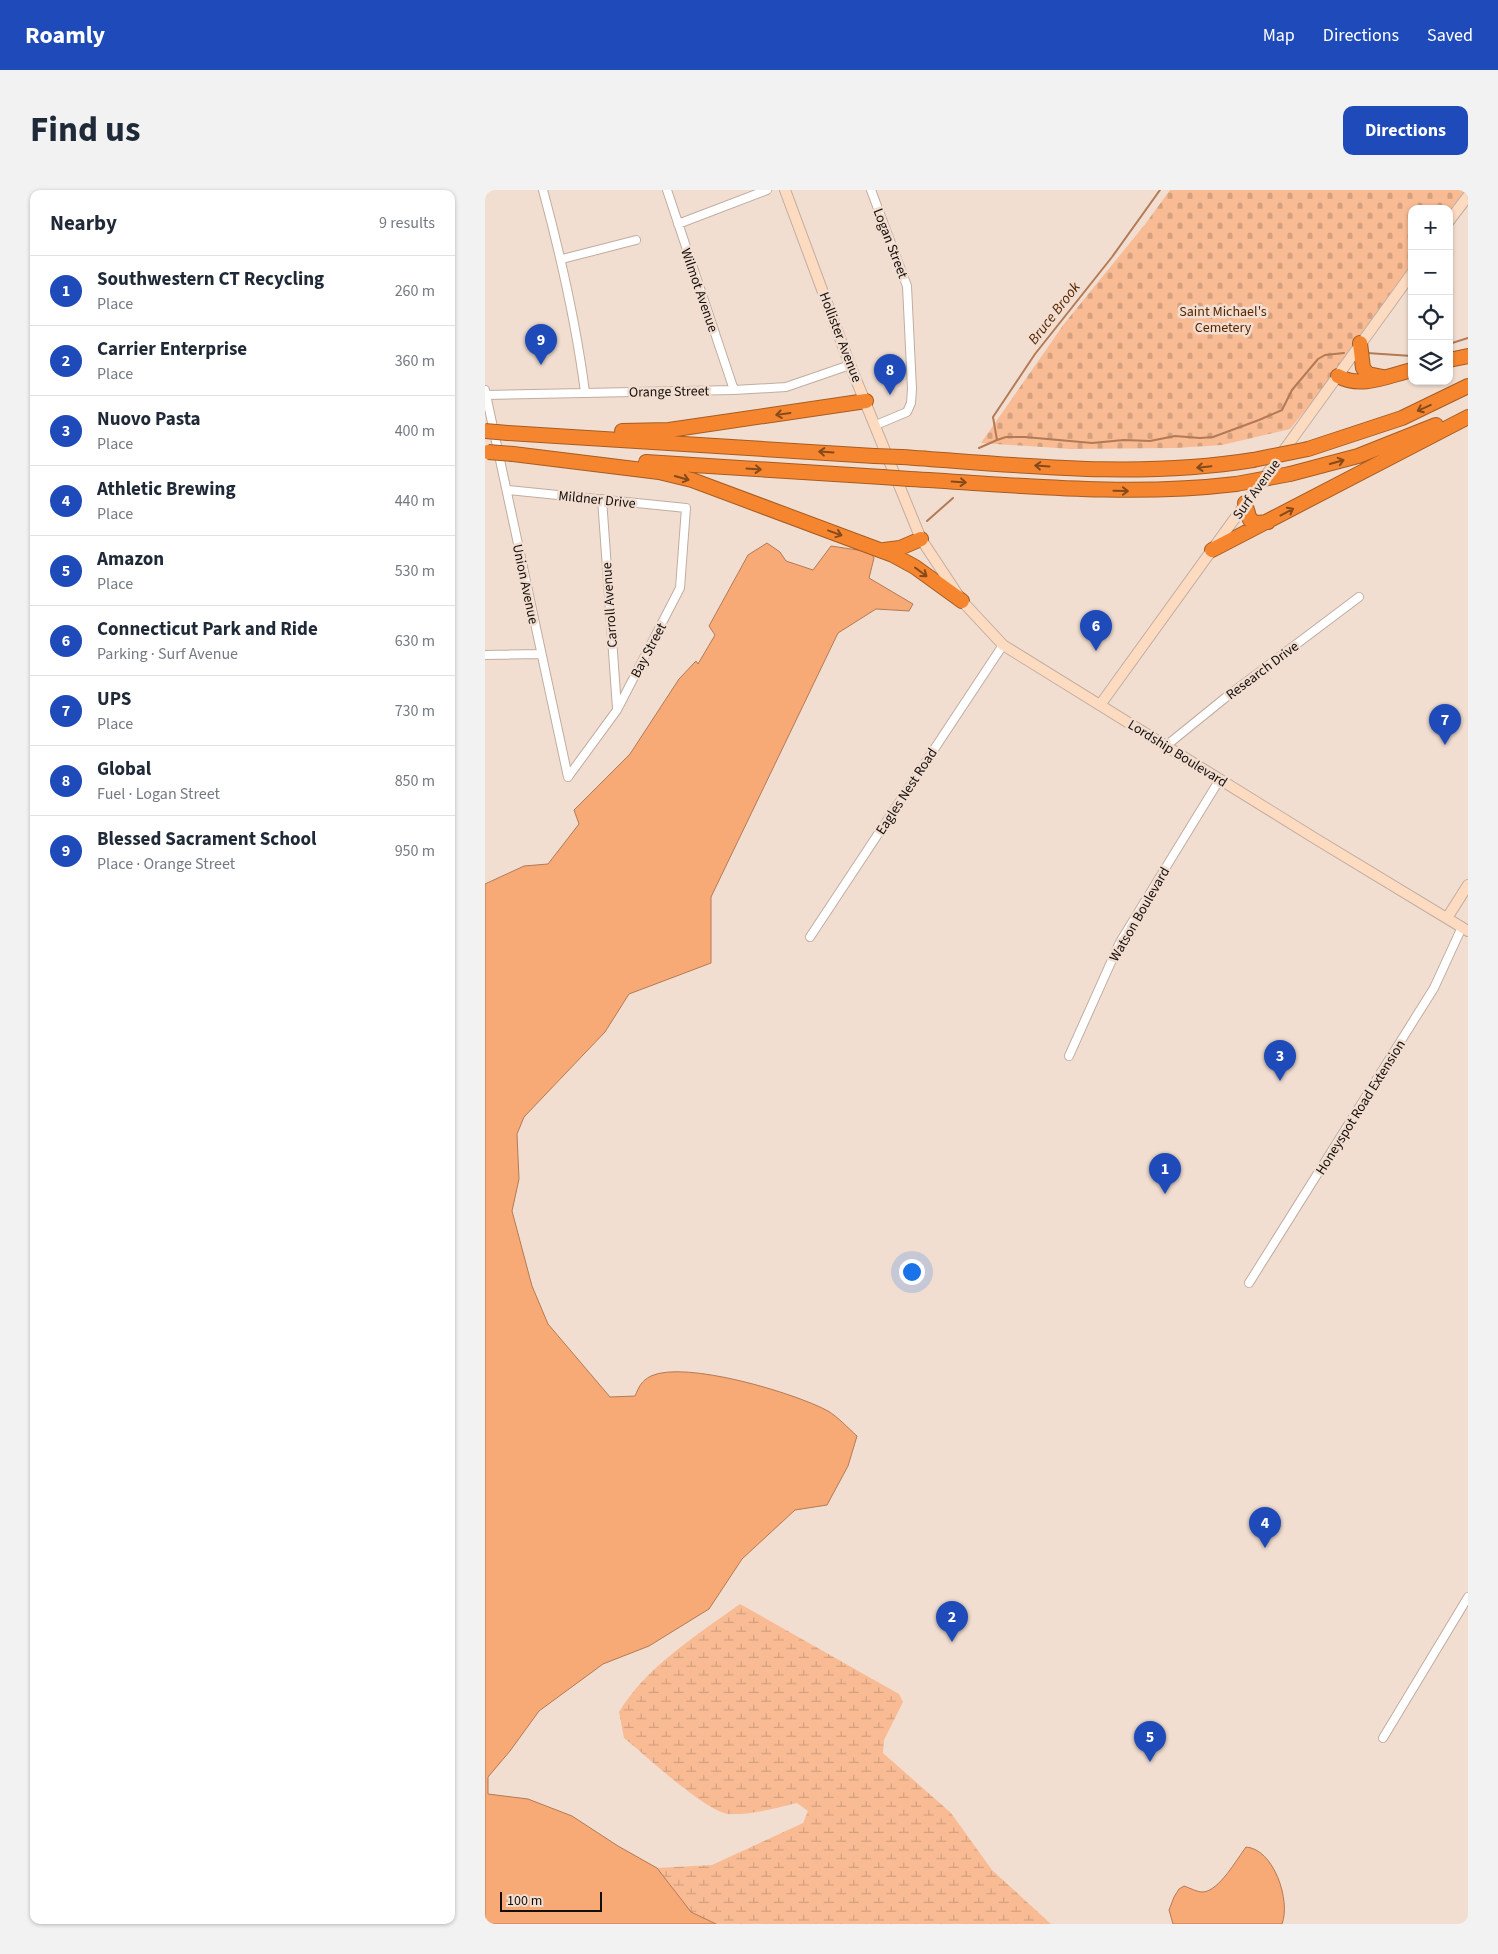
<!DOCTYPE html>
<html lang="en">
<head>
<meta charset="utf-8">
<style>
	body { margin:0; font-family:"Source Sans 3",sans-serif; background:#f2f2f3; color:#1f2937 }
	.controls { position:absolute; right:15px; top:15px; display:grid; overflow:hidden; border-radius:10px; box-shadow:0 1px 4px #0004 }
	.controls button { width:45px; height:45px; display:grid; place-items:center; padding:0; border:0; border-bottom:1px solid #e0e1e3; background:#fff; color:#1f2937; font:25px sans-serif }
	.scale { position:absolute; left:15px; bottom:12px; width:102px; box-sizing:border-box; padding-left:5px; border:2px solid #140e0a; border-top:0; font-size:14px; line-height:18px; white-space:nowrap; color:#140e0a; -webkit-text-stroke:4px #f2ded1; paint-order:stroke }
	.you { position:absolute; left:426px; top:1081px; width:18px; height:18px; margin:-12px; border:4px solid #fff; border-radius:50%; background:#1a73e8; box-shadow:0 0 0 8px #1a73e833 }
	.badge { display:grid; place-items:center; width:32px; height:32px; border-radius:50%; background:#1e4bb9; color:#fff; font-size:16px; font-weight:700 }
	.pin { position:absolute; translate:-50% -41px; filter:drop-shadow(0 1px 2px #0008) }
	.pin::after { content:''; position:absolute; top:26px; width:18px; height:15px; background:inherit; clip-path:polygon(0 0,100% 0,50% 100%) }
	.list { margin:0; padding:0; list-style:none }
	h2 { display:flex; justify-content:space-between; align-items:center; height:65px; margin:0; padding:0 20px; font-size:21px }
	h2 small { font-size:16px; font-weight:400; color:#747a83 }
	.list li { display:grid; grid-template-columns:32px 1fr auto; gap:15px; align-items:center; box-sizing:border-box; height:70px; padding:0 20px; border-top:1px solid #e0e1e3 }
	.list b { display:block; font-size:19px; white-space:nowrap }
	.list p { margin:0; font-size:16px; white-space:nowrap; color:#747a83 }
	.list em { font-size:16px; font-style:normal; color:#747a83 }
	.icon { flex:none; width:28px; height:28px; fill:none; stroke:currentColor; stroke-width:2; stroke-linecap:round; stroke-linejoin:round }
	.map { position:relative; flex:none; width:983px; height:1734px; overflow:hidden; border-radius:10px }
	header { display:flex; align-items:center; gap:30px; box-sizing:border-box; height:70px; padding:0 25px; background:#1e4bb9; color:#fff }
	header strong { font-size:24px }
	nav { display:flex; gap:28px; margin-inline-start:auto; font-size:18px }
	.intro { display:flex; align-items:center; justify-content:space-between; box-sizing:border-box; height:120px; padding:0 30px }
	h1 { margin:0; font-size:35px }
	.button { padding:12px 22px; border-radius:10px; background:#1e4bb9; color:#fff; font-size:18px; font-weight:700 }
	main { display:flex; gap:30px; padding:0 30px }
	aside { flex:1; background:#fff; border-radius:10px; box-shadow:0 1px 4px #0004 }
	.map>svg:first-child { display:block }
	.wetland { fill:url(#wetland-marsh) }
	.cemetery { fill:url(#cemetery-stones) }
	.water { fill:#f7a976; stroke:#b37a56 }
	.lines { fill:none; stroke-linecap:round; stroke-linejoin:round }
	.stream { stroke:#b37a56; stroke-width:2 }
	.street-casing { stroke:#c0ada1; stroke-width:10 }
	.secondary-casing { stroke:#c0ada1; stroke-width:12 }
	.highway-casing { stroke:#a65c22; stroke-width:16 }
	.street { stroke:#fff; stroke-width:8 }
	.secondary { stroke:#fcdbc1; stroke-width:10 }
	.highway { stroke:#f5862f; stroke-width:14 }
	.highway-bridge-casing { stroke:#a65c22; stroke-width:16; stroke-linecap:butt }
	.highway-bridge { stroke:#f5862f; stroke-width:14 }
	.oneway { stroke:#844a1c }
	.labels { text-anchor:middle; stroke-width:5; stroke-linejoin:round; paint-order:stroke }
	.street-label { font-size:14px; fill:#140e0a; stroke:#f2ded1 }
	.park-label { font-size:14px; fill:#572700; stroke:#f2ded1 }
	.water-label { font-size:15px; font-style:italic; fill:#562600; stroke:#f2ded1 }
</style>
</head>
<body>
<header>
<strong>Roamly</strong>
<nav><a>Map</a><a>Directions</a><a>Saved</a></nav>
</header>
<div class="intro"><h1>Find us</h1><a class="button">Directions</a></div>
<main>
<aside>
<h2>Nearby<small>9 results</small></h2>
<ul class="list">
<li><span class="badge">1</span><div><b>Southwestern CT Recycling</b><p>Place</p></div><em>260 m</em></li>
<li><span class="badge">2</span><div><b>Carrier Enterprise</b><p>Place</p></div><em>360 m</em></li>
<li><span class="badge">3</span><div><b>Nuovo Pasta</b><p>Place</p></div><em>400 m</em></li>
<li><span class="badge">4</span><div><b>Athletic Brewing</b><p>Place</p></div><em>440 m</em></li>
<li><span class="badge">5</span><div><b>Amazon</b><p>Place</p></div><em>530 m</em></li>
<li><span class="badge">6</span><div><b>Connecticut Park and Ride</b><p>Parking · Surf Avenue</p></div><em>630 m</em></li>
<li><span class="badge">7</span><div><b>UPS</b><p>Place</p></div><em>730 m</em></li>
<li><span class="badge">8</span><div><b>Global</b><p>Fuel · Logan Street</p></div><em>850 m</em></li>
<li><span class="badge">9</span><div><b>Blessed Sacrament School</b><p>Place · Orange Street</p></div><em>950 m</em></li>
</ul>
</aside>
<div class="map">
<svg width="983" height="1734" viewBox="0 0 983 1734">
	<defs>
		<pattern id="wetland-marsh" width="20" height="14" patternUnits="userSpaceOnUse" patternTransform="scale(1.25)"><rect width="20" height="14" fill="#f8bb94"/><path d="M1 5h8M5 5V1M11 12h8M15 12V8" fill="none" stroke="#d4a07e"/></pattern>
		<pattern id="cemetery-stones" width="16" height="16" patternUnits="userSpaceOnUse" patternTransform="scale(1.25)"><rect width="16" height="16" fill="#f8bb94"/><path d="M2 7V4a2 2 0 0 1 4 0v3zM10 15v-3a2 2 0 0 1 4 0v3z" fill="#d4a07e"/></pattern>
	</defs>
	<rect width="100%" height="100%" fill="#f2ded1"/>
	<path class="wetland" d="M255,1414L414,1504L418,1512L399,1550L398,1563L466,1623L507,1680L566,1734H231L206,1722L172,1678L227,1675L318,1633L323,1621L312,1613C291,1618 267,1625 244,1624C222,1623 159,1564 139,1548L134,1522C162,1476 212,1445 255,1414Z"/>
	<path class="cemetery" d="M685,0H980L964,21V19H927V73L827,212L805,239L737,255L691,258L586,259L496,253L579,134L661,33Z"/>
	<path class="water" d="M282,353L295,362L301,371L328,380L346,356L386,362L389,368L384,388L428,414L424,421L391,419L353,443L226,707V773L144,804L120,842L39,927L32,944L34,989L27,1021L47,1096L63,1134L125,1207L150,1206C154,1197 156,1191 166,1186C200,1170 310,1203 343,1221C353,1227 363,1238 372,1246L363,1276L342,1315L310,1320L257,1369L224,1419L164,1456L118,1474L54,1521L25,1561L3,1587V1604L43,1609L87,1626L133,1656L172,1678L206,1722L231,1734H0V694L39,676L63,674L94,634L89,620L145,564L194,489L211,471L213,474L230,445L224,436L263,365Z
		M761,1657C789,1659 806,1711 797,1734H688L684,1720L689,1707L694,1699L699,1696C705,1698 712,1702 718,1702C734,1701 752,1669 761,1657Z"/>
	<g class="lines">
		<path class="stream" d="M964,154L983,148
			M882,163L927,166
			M512,250L521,247H540L607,253L639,250L665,251L690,246L715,248L728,247L774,230L797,220L807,200L833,169L840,165L859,163
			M494,258L512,250L508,227L550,164L627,67L675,0
			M442,331L468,308"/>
		<defs>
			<path id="street" d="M58,0C76,67 91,133 100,202
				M182,0L249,200
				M386,0L422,96L427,199L426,213L422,222L391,235
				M193,34L282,0
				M77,69L151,50
				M0,200L83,587
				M0,205L249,200L301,197L365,175
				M23,300L201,318L195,398L132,520L83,587
				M117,309L132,518
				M0,465L56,464
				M682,555L740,508L874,407
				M325,747L518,455
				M584,866L635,752L735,589
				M764,1093L949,798L977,737
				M898,1548L983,1407"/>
			<path id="secondary" d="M300,0L365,175L436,349L477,411L518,455L831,649L983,741
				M964,31L983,6
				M615,515L927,83
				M962,728L983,695"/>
			<path id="highway" d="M875,153L878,178L883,184L898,187
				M964,170L983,166
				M853,186C876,199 902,186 927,180
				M137,241L184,240L381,211
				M23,243L389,266
				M823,259L917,228L983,196
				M28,264L174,282L207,290L408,365L430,377L477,411
				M417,267C534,275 651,289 768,270
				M161,272L397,287
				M805,284L873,266L951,235
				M425,289C534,295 642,307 751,294
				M760,313L765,330L771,333L783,332
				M399,360L415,358L436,349
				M727,360L983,227"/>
		</defs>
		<use href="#street" class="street-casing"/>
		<use href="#secondary" class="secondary-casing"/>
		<use href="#highway" class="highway-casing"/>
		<use href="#street" class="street"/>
		<use href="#secondary" class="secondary"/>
		<use href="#highway" class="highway"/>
		<defs>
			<path id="highway-bridge" d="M0,241L23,243
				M3,262L28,264
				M389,266L417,267
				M768,270L823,259
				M397,287L425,289
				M751,294L805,284"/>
		</defs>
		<use href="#highway-bridge" class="highway-bridge-casing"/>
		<use href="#highway-bridge" class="highway-bridge"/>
	</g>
	<defs><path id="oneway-shaft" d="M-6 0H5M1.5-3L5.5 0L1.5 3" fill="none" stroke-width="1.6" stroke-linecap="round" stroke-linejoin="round" transform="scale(1.25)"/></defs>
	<g class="oneway">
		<use href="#oneway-shaft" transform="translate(939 218) rotate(156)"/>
		<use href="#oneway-shaft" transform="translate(298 224) rotate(172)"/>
		<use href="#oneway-shaft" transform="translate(341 262) rotate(-176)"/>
		<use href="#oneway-shaft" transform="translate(852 272) rotate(-16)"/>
		<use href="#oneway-shaft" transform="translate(557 276) rotate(-176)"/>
		<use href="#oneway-shaft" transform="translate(719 277) rotate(174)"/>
		<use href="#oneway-shaft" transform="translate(269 279) rotate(4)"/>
		<use href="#oneway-shaft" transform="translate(197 288) rotate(16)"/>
		<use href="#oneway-shaft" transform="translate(474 292) rotate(4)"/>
		<use href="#oneway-shaft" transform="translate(636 301) rotate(1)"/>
		<use href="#oneway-shaft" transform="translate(802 322) rotate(-28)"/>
		<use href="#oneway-shaft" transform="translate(350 343) rotate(20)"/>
		<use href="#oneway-shaft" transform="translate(436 382) rotate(37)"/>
	</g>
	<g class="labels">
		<g class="street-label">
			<text transform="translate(406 53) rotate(69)" y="5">Logan Street</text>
			<text transform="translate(215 100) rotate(71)" y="5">Wilmot Avenue</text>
			<text transform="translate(356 147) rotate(69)" y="5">Hollister Avenue</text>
			<text transform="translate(184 201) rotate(-1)" y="5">Orange Street</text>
			<text transform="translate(771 299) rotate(-54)" y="5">Surf Avenue</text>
			<text transform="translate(112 309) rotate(6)" y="5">Mildner Drive</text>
			<text transform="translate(41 394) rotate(78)" y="5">Union Avenue</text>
			<text transform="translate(124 415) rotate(-94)" y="5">Carroll Avenue</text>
			<text transform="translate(163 460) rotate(-62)" y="5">Bay Street</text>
			<text transform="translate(777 480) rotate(-37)" y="5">Research Drive</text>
			<text transform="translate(693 563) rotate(32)" y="5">Lordship Boulevard</text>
			<text transform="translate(421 601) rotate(-57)" y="5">Eagles Nest Road</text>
			<text transform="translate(654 724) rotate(-60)" y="5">Watson Boulevard</text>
			<text transform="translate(875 917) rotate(-58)" y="5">Honeyspot Road Extension</text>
		</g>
		<g class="park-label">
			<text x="738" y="126">Saint Michael's<tspan x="738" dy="16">Cemetery</tspan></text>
		</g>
		<g class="water-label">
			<text transform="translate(569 123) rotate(-52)" y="5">Bruce Brook</text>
		</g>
	</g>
</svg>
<div class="controls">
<button>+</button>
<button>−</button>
<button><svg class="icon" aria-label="locate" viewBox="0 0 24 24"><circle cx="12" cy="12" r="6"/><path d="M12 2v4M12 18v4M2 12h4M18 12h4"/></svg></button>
<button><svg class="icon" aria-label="layers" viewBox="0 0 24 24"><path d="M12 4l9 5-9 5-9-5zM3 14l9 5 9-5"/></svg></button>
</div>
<div class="scale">100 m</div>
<div class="you"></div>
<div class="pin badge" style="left:680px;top:1004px">1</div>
<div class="pin badge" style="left:467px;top:1452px">2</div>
<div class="pin badge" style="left:795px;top:891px">3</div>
<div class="pin badge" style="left:780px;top:1358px">4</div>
<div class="pin badge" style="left:665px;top:1572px">5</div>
<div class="pin badge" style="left:611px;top:461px">6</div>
<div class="pin badge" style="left:960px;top:555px">7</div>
<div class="pin badge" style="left:405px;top:205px">8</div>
<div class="pin badge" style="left:56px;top:175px">9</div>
</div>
</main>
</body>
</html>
